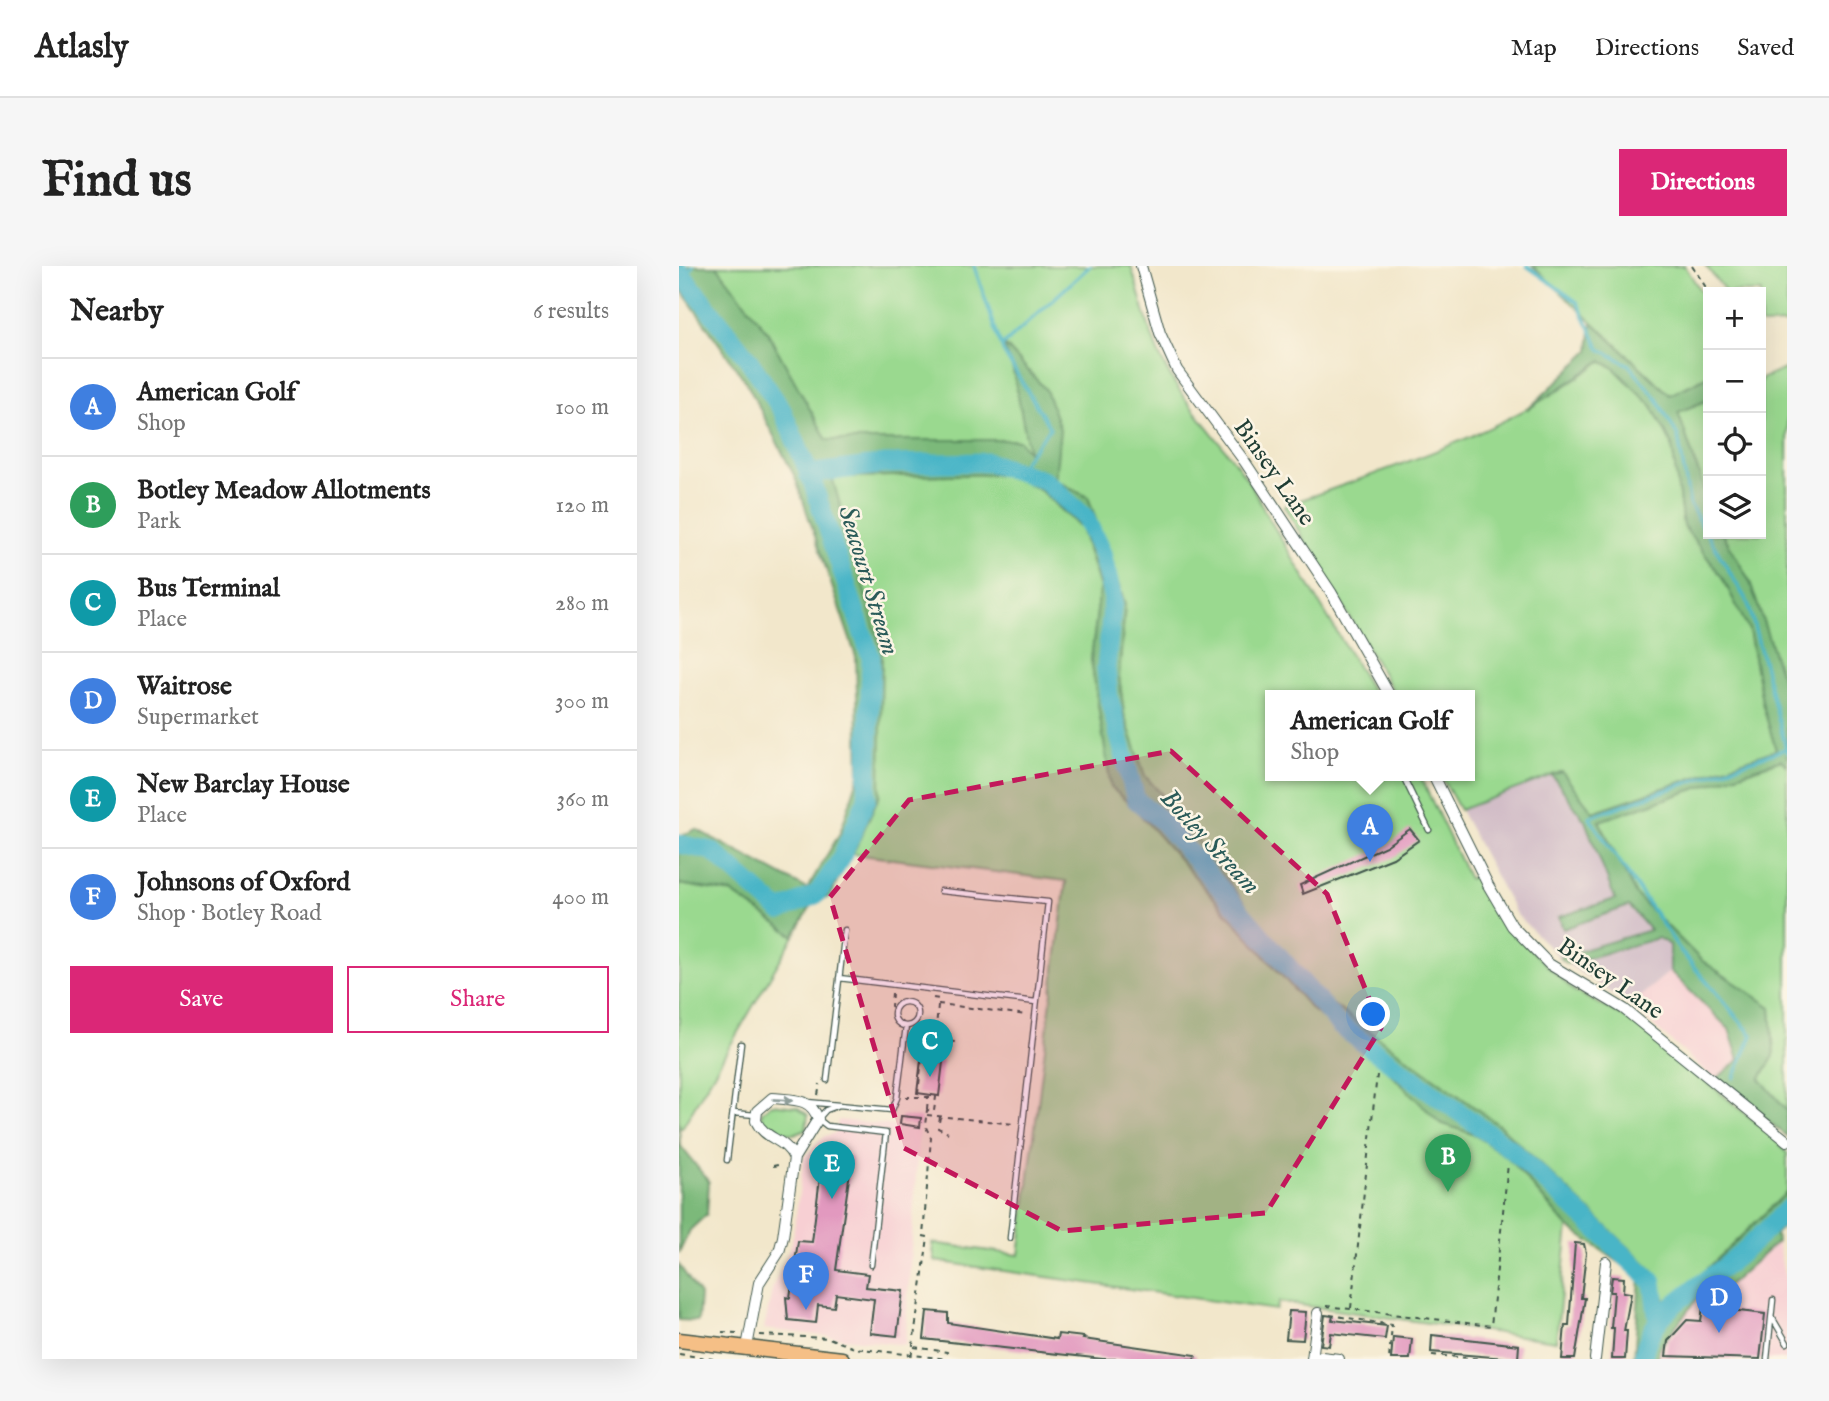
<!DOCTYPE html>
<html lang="en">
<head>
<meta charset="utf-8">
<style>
	body { margin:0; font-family:"IM FELL English",serif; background:#f6f6f6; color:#222 }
	.controls { position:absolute; right:21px; top:21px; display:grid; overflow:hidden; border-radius:0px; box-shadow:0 7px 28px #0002 }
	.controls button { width:63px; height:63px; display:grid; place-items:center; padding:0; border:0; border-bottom:2px solid #e0e0e0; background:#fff; color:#222; font:35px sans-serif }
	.you { position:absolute; left:695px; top:749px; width:24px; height:24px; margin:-18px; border:5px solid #fff; border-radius:50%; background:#1a73e8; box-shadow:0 0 0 10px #1a73e833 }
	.badge { display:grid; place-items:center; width:46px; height:46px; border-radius:50%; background:#db2777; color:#fff; font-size:23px; font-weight:700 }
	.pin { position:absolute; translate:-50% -58px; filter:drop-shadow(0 2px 4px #0008) }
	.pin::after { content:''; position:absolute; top:37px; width:24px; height:21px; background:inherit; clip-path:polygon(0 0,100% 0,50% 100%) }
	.popup { position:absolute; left:586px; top:424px; width:210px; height:91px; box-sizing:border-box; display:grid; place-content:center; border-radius:0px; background:#fff; filter:drop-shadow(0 2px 5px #0005); font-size:23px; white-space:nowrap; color:#767676 }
	.popup b { font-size:26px; color:#222 }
	.popup::after { content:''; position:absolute; left:50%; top:100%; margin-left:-14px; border:14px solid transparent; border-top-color:#fff }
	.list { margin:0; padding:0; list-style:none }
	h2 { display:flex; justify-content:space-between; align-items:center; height:91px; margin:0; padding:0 28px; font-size:30px }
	h2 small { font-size:23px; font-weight:400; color:#767676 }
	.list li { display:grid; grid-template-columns:46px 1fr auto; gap:21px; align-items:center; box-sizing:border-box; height:98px; padding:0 28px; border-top:2px solid #e0e0e0 }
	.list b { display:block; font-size:26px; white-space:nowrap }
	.list p { margin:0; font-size:23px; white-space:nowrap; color:#767676 }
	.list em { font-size:23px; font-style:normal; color:#767676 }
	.actions { display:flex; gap:14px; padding:21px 28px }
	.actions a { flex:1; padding:16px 0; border:2px solid #db2777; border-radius:0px; text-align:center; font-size:24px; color:#db2777 }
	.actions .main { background:#db2777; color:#fff }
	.icon { flex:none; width:38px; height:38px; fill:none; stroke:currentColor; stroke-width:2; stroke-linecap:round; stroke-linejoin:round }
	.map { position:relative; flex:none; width:1108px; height:1093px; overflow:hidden; border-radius:0px }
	header { display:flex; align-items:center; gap:42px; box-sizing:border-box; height:98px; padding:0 35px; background:#fff; border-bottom:2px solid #e0e0e0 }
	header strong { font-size:33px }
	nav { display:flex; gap:38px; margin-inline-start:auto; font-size:24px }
	.intro { display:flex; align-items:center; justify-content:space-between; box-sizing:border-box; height:168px; padding:0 42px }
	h1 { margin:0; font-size:49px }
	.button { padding:18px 32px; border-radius:0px; background:#db2777; color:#fff; font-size:24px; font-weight:700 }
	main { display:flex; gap:42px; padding:0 42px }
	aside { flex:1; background:#fff; border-radius:0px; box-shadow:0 7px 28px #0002 }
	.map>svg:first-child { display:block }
	.built { fill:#f7cfd3 }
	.industrial { fill:#d2bdc7 }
	.green { fill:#9ad98f; stroke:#5c8b62; stroke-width:2; fill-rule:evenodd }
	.forest { fill:#7bb97a; stroke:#4d7b57; stroke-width:2 }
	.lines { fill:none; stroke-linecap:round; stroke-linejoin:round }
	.stream { stroke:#4ab5c7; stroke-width:3.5 }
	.river { stroke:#4ab5c7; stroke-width:19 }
	.building { fill:#e299bf }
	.lane-casing { stroke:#3f564b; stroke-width:7 }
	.street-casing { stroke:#3f564b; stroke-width:12 }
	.primary-casing { stroke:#3f564b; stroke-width:17 }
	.path { stroke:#3f564b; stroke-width:2; stroke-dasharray:5 5; stroke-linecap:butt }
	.lane { stroke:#fff; stroke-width:4.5 }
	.street { stroke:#fff; stroke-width:10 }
	.primary { stroke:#f5bf86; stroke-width:14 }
	.oneway { fill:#8f9e9a }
	.marked { fill:#c2185b; fill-opacity:0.2; stroke:#c2185b; stroke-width:5; stroke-dasharray:14 9; stroke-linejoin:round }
	.labels { text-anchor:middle; stroke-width:5; stroke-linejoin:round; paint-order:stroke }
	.street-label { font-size:24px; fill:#1f3d34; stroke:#fcf5e5 }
	.water-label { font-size:26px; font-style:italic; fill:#2a5b59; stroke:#fcf5e5 }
</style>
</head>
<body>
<header>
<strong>Atlasly</strong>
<nav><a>Map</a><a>Directions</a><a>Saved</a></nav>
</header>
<div class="intro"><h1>Find us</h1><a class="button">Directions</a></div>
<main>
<aside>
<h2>Nearby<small>6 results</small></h2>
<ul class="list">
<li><span class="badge" style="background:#3f7fe0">A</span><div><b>American Golf</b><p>Shop</p></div><em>100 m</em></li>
<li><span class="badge" style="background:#2e9e5b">B</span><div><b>Botley Meadow Allotments</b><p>Park</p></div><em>120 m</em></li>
<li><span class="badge" style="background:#0f9aa8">C</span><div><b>Bus Terminal</b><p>Place</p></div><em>280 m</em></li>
<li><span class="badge" style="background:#3f7fe0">D</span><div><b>Waitrose</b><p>Supermarket</p></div><em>300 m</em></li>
<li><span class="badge" style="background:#0f9aa8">E</span><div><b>New Barclay House</b><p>Place</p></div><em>360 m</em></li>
<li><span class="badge" style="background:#3f7fe0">F</span><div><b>Johnsons of Oxford</b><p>Shop · Botley Road</p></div><em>400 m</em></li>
</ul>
<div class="actions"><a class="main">Save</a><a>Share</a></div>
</aside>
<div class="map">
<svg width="1108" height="1093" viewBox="0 0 1108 1093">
	<rect width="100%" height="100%" fill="#fcf5e5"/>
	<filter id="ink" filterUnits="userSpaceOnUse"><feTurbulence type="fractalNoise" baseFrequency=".0143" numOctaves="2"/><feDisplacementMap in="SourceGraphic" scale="14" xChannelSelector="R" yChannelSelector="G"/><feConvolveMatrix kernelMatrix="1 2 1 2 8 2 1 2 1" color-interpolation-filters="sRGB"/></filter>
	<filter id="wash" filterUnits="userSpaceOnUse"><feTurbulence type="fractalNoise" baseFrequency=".00686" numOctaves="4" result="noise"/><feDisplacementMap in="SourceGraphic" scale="28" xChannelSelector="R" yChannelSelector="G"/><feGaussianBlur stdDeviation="1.57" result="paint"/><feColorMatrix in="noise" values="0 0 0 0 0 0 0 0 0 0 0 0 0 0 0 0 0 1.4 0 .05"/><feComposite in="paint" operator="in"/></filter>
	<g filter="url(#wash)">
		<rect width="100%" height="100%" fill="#f2e7cb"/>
		<path class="built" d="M991,705L1050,763L1060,794L1036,814L951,739Z
			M159,854L240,862L226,1079L85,1063L94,1020L113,977L125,891L146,870L157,867Z
			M1098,976L1108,1020V1093H979L980,1082L1018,1033L1040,1027Z"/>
		<path class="industrial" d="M873,509L906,555L936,634L881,651L884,662L951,640L971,665L880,691L837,648L781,544Z
			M979,672L991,679V705L951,739L888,698Z"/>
		<path class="green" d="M36,0H452C461,29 468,60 480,88C505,146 560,187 585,244L696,430H591V510H741L790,613L797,608L835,668L895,725L953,755L1094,870L1108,887V926L1024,1007L986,1035L975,1005L820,860L653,738L650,740L572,646L494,541L466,511L445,448L440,410L446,338L409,231L316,183L143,198ZM326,79L367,124L351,189L334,104Z
			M854,0H1006L1029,37V110L991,129Z
			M1027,0H1108V58L1082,59V26H1047Z
			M922,95L934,101L973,140L993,179L1004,259L1043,311L1070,364L1084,440L1097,484L914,546L882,506L781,544L762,510H791V430H717L605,240C719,199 824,169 922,95Z
			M1108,102V428L1071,316L1044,268H1082V113Z
			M1029,134V235L999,146Z
			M329,208L360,223L402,262L421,321L412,394L432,521L459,546L634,745L695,791L761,857L796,869L829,892L889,961L877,1075L600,1036L597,1044L256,995L253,977L340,989L387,615L174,588L201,528L153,211Z
			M1103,494L1108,500V844L1081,813L1095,790L1092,741L1022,694L957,629L920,555Z
			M0,618L53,627L115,670L3,862L0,859Z
			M92,838L118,841L129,849L127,863L115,868L89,864L82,854L83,846Z"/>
		<path class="forest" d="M0,0H38L89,67L148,174H340L350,187L334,104L324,77L367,124L381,163L376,215L409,231L446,338L440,410L445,448L466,510L494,541L572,646L650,740L653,738L820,859L975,1005L986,1035L1024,1007L1108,926V957L1097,968L1098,976L1040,1028L1018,1033L980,1082L979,1093H955L961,1011L889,961L829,892L796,869L761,857L695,791L634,745L459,546L432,521L412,394L421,321L402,261L360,223L329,208L153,211L203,386L201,528L151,630L132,640L115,670L53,627L0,618V571L17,563L128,623L161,567L180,509L177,391L116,211L67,116L0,21Z
			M913,56L991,129L1029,110V134L999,146L1029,235V268H1044L1071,316L1108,428V500L1102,494L920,555L957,629L1022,694L1092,741L1095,790L1081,813L1108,844V870L1036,814L1060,794L1050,763L991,705V679L979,672L888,698L880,691L971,664L950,640L884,663L880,651L936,633L906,555L873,509L883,506L914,546L1097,484L1084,440L1070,364L1043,311L1004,259L993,179L973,140L934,101L922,95L848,144L910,85Z
			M0,859L1,879L30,916L28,948L11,964L0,987Z
			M0,999L21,1029L19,1055L0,1054Z"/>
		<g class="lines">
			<path class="stream" d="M295,0L324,85L371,162L337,205
				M848,0L898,36L921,83L950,99L978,133L999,170L1011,239L1069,337L1108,486
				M6,12L14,0
				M323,80L411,0
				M1055,812L1073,769L1003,687L910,551L1106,483"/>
			<path class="river" d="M0,5L67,90L103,144L131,209L192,392L188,532L161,595L138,628L101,645L33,585L0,578
				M129,208L206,198L309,196L365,214L406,251L423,287L434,333L427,402L430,432L457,534L482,554L661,760L834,885L974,1016L979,1055
				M964,1093C969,1048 1012,1026 1044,1002C1067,984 1088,964 1108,943"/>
		</g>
		<g id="blocks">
			<path class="building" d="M731,563L740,574L714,592L624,628L621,619L707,580Z
				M242,794L264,796L260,830L238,827Z
				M222,850L242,852L241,861L221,858Z
				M144,887L173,891L157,1004L189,1008L187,1021L224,1025L218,1070L191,1067L195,1033L157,1028L155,1041L139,1039L137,1057L109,1054L107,1031L111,1032L119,975L133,976Z
				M896,977L905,978L907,987L902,1032H906L896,1093H883L886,1059H890Z
				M933,1011L945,1012L944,1026L952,1027L945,1065H948L946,1093H933L935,1062H932L935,1026H931Z
				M1024,1041L1086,1048L1081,1093L987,1090L989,1075L1008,1054L1022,1055Z
				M248,1045L269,1047V1057L378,1073L379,1068L405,1071L404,1073L517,1089L516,1093H424L245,1073Z
				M610,1045L627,1046L624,1074L607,1073Z
				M646,1049L654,1050L653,1054L708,1060L706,1073L652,1067L650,1080L642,1079Z
				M753,1069L840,1079L839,1093L752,1086Z
				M714,1071L733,1073L731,1093H712Z"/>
		</g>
	</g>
	<g filter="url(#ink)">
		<use href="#blocks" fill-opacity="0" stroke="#3f564b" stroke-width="2"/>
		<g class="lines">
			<defs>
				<path id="lane" d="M724,510L750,564
					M262,625L369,636L331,972
					M160,712L357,736
					M215 748a12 12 0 1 1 24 0a12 12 0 1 1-24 0Z
					M148,814L166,664
					M128,836L213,844L218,832L227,760
					M158,840L147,844L139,853L148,860L207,867L192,999
					M54,847L77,849
					M48,894L62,778
					M1094,1053L1108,1077
					M1088,1093L1094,1034"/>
				<path id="street" d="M462,0L481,67L498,104L566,196L652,326L711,430
					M755,510L809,619L833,660L870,698L945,743L1108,875
					M68,1081L80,1017L100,986L104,971L115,892L139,853C132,831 114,834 93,832L78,845L77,855C86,874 106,872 115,892
					M634,1090L660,1093
					M633,1093L639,1047
					M916,1093L927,996"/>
				<path id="primary" d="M0,1074L163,1093"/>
			</defs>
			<use href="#lane" class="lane-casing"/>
			<use href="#street" class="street-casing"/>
			<use href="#primary" class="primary-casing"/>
			<path class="path" d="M1013,0L1030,26
				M213,727L212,740L217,743
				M254,732L260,733V738L348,749
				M259,739L256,774L277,776
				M253,792L255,780
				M239,828L243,792L262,794L263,780L255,779L256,774
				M139,829L141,818
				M226,831H257L255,845L248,844L246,859L252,872L244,970L249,971L232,1093
				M248,843L249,831
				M248,849L336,858
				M261,851L259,862L269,867
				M94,900L103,898
				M647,1040L812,1060L829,898
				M672,1042L698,809
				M651,1049L713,1059L710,1093
				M43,1066L58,1067
				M81,1069L150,1072L175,1082L268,1093
				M235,1081L268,1086L267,1092
				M0,1088L34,1093
				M753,1089L803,1093"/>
			<use href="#lane" class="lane"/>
			<use href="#street" class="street"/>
			<use href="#primary" class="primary"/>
		</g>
		<defs><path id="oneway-solid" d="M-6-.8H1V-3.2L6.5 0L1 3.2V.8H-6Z" transform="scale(1.75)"/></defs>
		<use class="oneway" href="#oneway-solid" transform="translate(104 834) rotate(3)"/>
	</g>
	<path class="marked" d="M492,485L648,628L702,762L587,947L383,965L225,882L151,631L230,534Z"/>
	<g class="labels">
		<g class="street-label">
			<text transform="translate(596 206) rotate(55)" y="8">Binsey Lane</text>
			<text transform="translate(932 712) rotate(35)" y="8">Binsey Lane</text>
		</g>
		<g class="water-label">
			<text transform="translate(191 314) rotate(73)" y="9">Seacourt Stream</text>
			<text transform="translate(532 575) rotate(47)" y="9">Botley Stream</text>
		</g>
	</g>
</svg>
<div class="controls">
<button>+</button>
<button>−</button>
<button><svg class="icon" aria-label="locate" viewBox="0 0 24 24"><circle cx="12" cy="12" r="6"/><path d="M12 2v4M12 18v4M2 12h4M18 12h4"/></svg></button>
<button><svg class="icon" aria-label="layers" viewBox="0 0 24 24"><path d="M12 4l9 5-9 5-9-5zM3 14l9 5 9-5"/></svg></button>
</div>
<div class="you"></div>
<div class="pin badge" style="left:691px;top:596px;background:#3f7fe0">A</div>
<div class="popup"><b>American Golf</b>Shop</div>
<div class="pin badge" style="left:769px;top:926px;background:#2e9e5b">B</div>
<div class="pin badge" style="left:251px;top:811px;background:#0f9aa8">C</div>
<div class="pin badge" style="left:1040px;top:1067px;background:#3f7fe0">D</div>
<div class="pin badge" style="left:153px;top:933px;background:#0f9aa8">E</div>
<div class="pin badge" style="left:127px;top:1044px;background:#3f7fe0">F</div>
</div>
</main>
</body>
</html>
